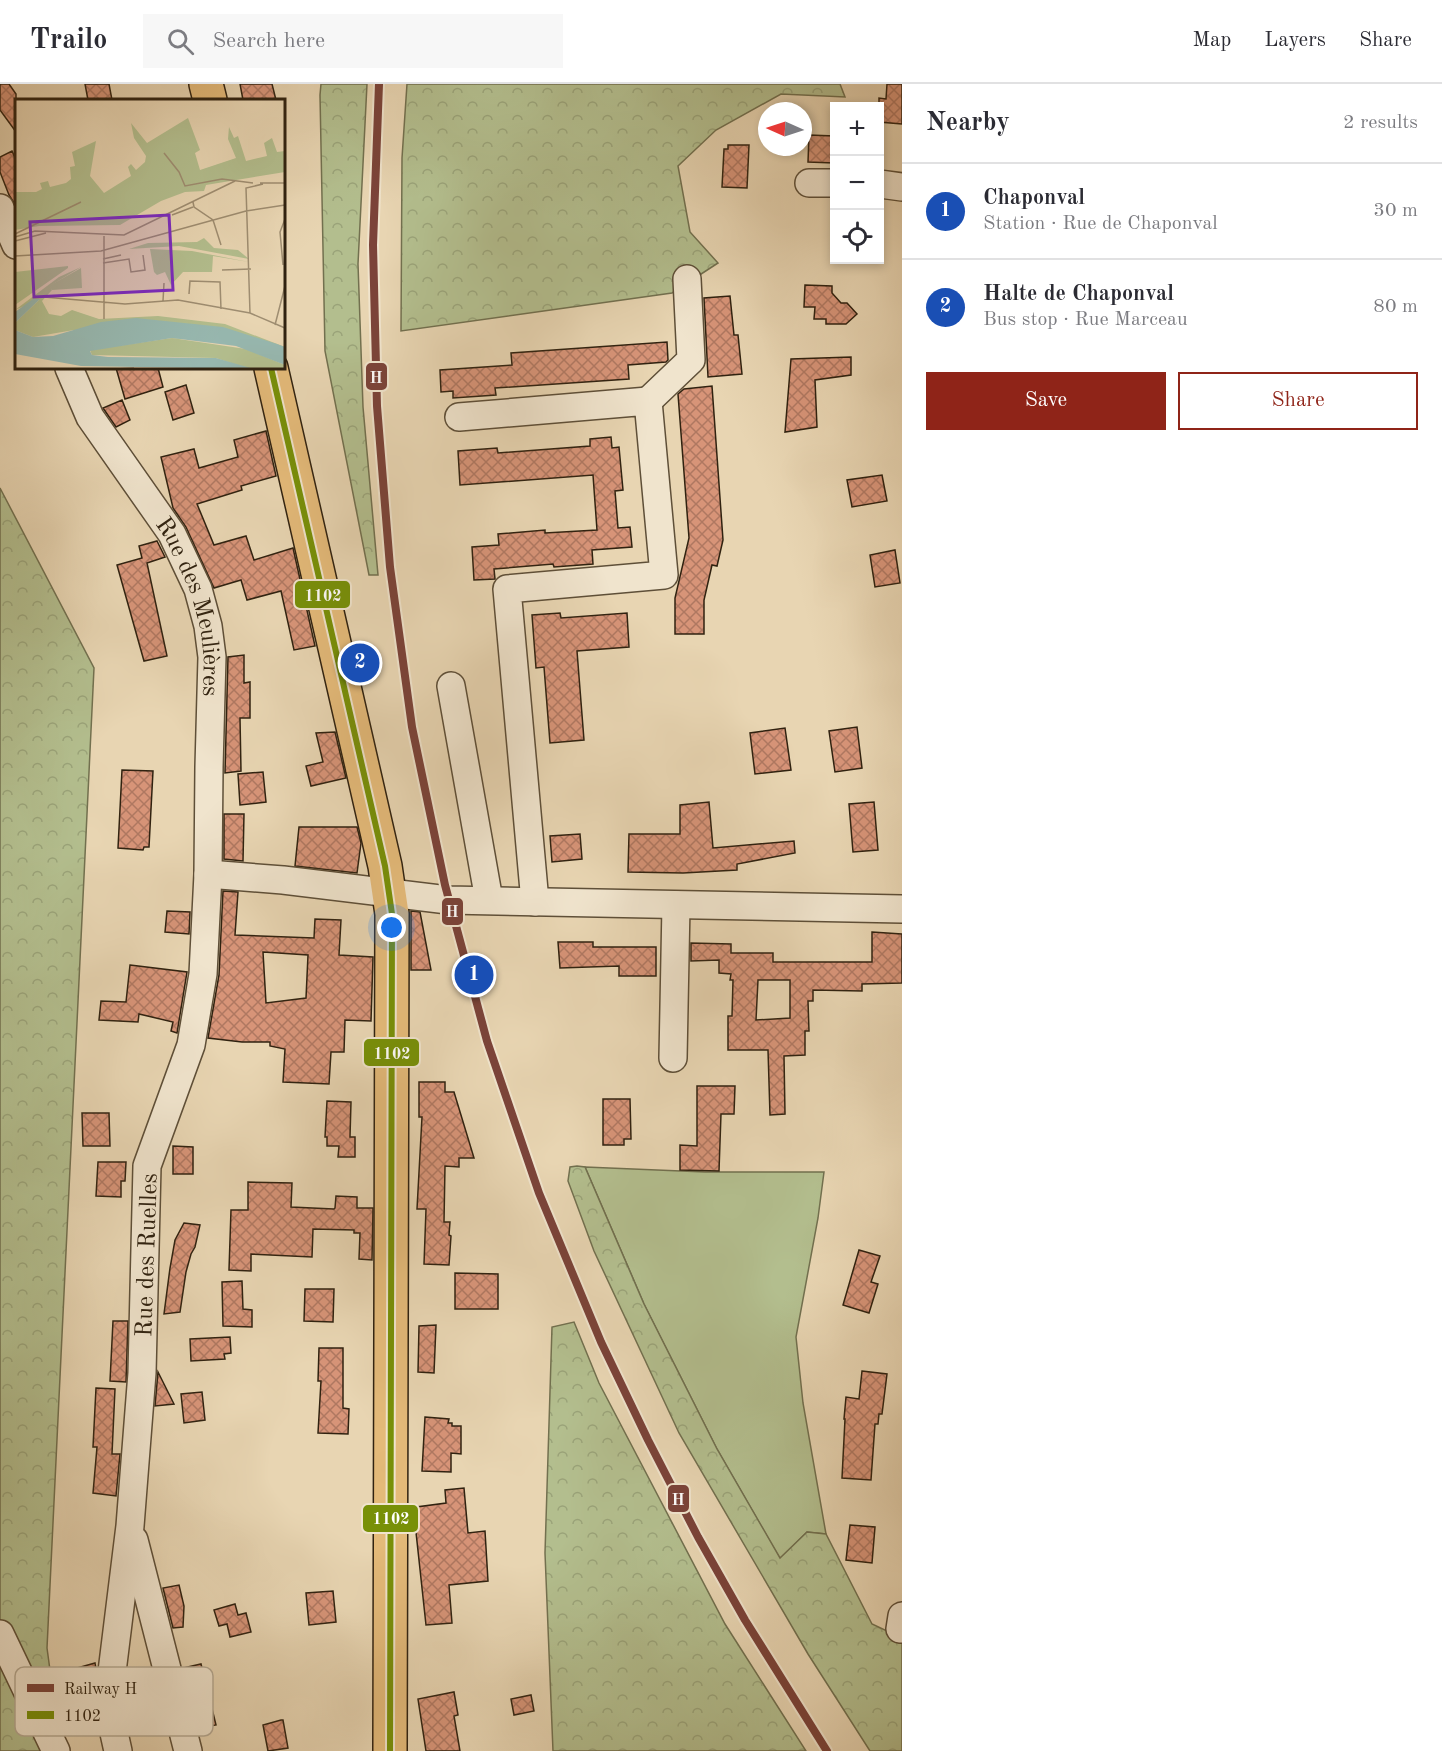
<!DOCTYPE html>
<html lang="en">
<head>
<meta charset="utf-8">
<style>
	body { margin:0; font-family:"Old Standard TT",serif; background:#f7f7f7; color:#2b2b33 }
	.controls { position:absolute; right:18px; top:18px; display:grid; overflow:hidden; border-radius:0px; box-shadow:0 3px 9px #0003 }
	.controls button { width:54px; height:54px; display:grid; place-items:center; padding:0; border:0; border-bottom:2px solid #e1e1e2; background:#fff; color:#2b2b33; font:30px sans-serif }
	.compass { position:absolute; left:758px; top:18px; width:54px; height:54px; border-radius:50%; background:#fff; box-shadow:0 3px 9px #0003; rotate:273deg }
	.you { position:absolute; left:392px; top:844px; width:21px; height:21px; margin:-15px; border:4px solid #fff; border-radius:50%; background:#1a73e8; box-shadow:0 0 0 9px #1a73e833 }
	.badge { display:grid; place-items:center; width:39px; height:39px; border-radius:50%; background:#8f2418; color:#fff; font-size:20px; font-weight:700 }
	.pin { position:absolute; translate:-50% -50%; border:3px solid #fff; box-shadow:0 2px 6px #0006 }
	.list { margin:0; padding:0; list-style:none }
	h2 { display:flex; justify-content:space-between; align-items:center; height:78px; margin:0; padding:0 24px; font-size:26px }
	h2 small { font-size:20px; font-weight:400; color:#7c7c81 }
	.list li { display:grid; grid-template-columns:39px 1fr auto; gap:18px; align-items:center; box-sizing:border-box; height:96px; padding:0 24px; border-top:2px solid #e1e1e2 }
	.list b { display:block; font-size:22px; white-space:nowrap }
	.list p { margin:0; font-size:20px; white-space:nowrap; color:#7c7c81 }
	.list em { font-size:20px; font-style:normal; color:#7c7c81 }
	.actions { display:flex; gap:12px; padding:18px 24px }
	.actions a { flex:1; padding:14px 0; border:2px solid #8f2418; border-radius:0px; text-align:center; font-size:21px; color:#8f2418 }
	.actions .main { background:#8f2418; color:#fff }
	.icon { flex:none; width:33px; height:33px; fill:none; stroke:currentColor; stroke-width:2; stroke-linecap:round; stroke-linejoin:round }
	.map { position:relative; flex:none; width:902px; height:1667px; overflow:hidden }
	header { display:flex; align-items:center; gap:36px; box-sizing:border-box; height:84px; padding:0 30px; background:#fff; border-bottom:2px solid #e1e1e2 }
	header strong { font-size:28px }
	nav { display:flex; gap:33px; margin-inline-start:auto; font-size:21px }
	.search { width:420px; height:54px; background:#f7f7f7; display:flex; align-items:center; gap:15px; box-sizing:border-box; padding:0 21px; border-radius:0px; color:#7c7c81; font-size:22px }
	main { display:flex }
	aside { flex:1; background:#fff }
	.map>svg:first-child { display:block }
	.green { fill:#b3be8e; stroke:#72704f; stroke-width:1.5 }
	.forest { fill:url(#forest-crowns); stroke:#72704f; stroke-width:1.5 }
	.building { fill:url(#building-cross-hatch); stroke:#302210; stroke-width:1.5; fill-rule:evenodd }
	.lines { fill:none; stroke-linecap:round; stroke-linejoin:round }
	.minor-casing { stroke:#5e4f38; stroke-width:30 }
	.major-casing { stroke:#302210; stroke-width:36 }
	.minor { stroke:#f0e4cd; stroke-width:27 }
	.major { stroke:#e4ba79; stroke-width:33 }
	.bus-1-casing { stroke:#f0e4cd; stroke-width:10 }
	.bus-1 { stroke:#789008; stroke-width:6 }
	.rail-1-casing { stroke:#f0e4cd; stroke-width:12 }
	.rail-1 { stroke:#7b4339; stroke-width:8 }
	.labels { text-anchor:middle; stroke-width:6; stroke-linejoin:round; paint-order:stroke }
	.street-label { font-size:24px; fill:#302210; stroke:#f0e4cd }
	.inset-road { fill:none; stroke:#9e8d71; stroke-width:1.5 }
	.view { fill:#7b2cbf; fill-opacity:0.15; stroke:#7b2cbf; stroke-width:3 }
	.inset-edge { fill:none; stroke:#302210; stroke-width:3 }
	.key { fill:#f0e4cd; stroke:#b6aa94; stroke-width:1.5 }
	.key-label { font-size:16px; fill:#302210 }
	.line-badge { stroke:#f0e4cd; stroke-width:2 }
	.badge-label { font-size:16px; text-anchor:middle; font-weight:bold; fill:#fff }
</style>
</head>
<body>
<header>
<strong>Trailo</strong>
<div class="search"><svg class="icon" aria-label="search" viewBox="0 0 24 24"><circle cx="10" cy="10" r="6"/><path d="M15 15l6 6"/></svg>Search here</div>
<nav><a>Map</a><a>Layers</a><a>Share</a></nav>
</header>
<main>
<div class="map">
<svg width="902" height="1667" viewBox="0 0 902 1667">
	<defs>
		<pattern id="forest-crowns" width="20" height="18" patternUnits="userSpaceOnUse" patternTransform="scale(1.5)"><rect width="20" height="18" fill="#b3be8e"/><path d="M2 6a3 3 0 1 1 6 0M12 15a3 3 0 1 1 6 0" fill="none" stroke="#9aa379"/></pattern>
		<pattern id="building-cross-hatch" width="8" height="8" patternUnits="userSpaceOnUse" patternTransform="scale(1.5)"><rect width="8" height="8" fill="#d79478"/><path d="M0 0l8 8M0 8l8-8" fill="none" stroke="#af7861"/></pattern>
	</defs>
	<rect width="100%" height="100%" fill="#e8d5b2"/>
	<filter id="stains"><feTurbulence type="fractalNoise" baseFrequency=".00333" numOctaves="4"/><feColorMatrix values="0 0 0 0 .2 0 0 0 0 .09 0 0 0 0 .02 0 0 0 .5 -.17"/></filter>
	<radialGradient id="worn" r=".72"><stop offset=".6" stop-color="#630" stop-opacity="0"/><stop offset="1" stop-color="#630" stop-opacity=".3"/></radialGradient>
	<path class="green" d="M585,1083L705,1088H824L818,1134L796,1253L803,1319L826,1450L807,1448L780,1475L717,1365L644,1220Z"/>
	<path class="forest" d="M321,0H367L358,180L363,323L378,491H369L325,267L320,11Z
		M407,0H840L845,13L781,10L716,46L678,82L690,148L718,179L672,209L401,247L402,74Z
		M0,404L94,584L47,1564L61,1667H0Z
		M577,1082L585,1083L644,1220L717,1365L780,1474L807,1448L826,1450L872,1540L902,1554V1667H870L808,1570L679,1349L594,1167L568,1097L570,1083Z
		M574,1238L599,1299L725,1540L806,1667H553L545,1469L552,1243Z"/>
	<path class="building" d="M0,0H9L16,10V48L0,26Z
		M85,0H109L112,16H88Z
		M240,0H272L276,16H243Z
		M887,0H902V40L879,38V14L886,15Z
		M809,51L834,52V79L808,78Z
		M728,61H749L747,104L722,103L724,65H728Z
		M12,67L16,76V122L9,111L0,88V73Z
		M805,201L832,202V209L841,219H847L857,230L846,240H826V235H814L815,223H804Z
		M730,212L734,251H738L742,290L708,293L704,214Z
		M667,258L668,276L666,278L628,281L629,295L495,304L496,311L453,314V307L441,308L440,286L512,281L511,269Z
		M851,273V291L815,296L817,343L785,348L791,275Z
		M116,284H158L163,303L125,315Z
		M186,301L194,329L173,336L165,308Z
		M712,302L723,456L717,482L712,481L704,516V550H675V514L689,454L678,310L684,305Z
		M122,316L130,336L116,343L103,324Z
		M266,347L276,392L241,402L242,406L197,420L214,461L246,452L254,476L293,464L315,562L294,566L281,507L247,516L241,496L214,504L186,443L173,424L161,373L194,365L199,384L238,373L234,356Z
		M611,353L612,364L619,363L623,406L615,407L618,444L630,443L632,463L592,466L593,480L554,483L553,480L494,485L495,495L474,496L472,463L499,461L498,450L545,446V449L597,446L593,391L460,401L458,367L497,364L498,369L590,362V355Z
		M882,391L887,417L852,423L847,396Z
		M157,457L165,473L147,479L167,572L144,577L117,481L142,474L139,462Z
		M895,466L900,499L875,503L870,471Z
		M560,529L561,534L627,529L629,563L577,567L584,656L550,659L544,583L536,584L532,531Z
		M244,571V599L250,598V634H240L241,687L225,689L228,573Z
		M857,643L862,684L835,688L829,647Z
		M785,644L791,686L755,690L750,649Z
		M335,648L346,694L311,702L306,682L323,678L316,649Z
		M122,686L153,687L149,763H144L143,766L118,764Z
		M263,688L266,718L240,721L238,690Z
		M709,718L713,764L794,757L795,769L737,780V786L683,789L628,788L629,750H680V721Z
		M874,718L878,766L853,768L849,720Z
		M224,730H244L243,777L224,775Z
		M299,743H357L361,759L357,789L295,782Z
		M580,750L582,775L552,778L550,752Z
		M223,807L238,808L235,851L314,854L315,835L341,836L339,871L373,873L371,937L345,936L344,968H331L329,1000L283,998L285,965L270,962V958H242L208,954L219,891ZM263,868L308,871L306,914L266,919Z
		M167,827L190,828L189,850L165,848Z
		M411,827L420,828L431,886H411Z
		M872,848L902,850V899L862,900V907L813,906V917H808L809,947H805V971L784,972L785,1030L770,1031L768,966H728V932H732L733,896H730L731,890L719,889V876L691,877V859L731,860V869H773V878H872ZM758,896H790V934L756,936Z
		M558,858H593V863H656V892H619V882L560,884Z
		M130,881L187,888L177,949L171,947L173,938L139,930L138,938L99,936L101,917L126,918Z
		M419,998H445V1008H454L474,1074H459V1083L445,1082L444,1138H450L449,1151L451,1152L449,1181L424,1180L426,1125H417L422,1033H419Z
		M697,1002H735L734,1030H721L719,1087L680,1086V1061L697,1062Z
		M603,1015H630L631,1055H624V1061H603Z
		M327,1017L351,1018L350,1053H355V1073H338L339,1062H327V1053H325Z
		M82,1029H109L110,1062H83Z
		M173,1062L193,1063V1090H173Z
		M98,1078H126L125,1097H121V1113L96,1112Z
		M248,1098L292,1099L291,1123L334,1125L335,1124L336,1112L357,1113V1124H373L372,1176L359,1175L360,1149H354V1146L313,1145L312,1173L251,1170V1187L229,1186L231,1126H248Z
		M184,1139L200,1141L195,1163L191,1170L186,1188L180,1228L164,1230L170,1184L175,1156Z
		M859,1166L880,1172L871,1198L878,1200L869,1229L843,1221Z
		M455,1189L498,1190V1225H455Z
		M242,1197L243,1225L252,1226V1243L223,1242L222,1198Z
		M305,1205H334L333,1238L304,1237Z
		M113,1237H128L126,1298L110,1297Z
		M436,1241L434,1289L418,1288L419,1242Z
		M230,1253L231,1269L224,1270L225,1275L191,1277L190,1255Z
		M319,1264H343V1324L349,1325L348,1350L318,1349L321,1297H318Z
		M862,1287L887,1290L882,1330H879L878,1340H875L871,1396L842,1394L845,1335H844L846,1313L859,1315Z
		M158,1288L174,1320L155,1322Z
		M96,1304L115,1305L112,1370H120L116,1412L93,1409L97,1363H93Z
		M202,1308L205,1336L184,1339L181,1310Z
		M425,1333L449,1335L448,1339H452V1342H461V1370L451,1369V1388L422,1387Z
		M464,1404L468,1449L485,1447L488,1497L449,1501L452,1539L426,1541L415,1439L410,1440L409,1424L446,1419L445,1406Z
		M850,1441L875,1443L872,1479L846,1476Z
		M179,1501L184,1522L183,1543L173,1544L163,1504Z
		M333,1507L336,1538L309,1541L306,1509Z
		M235,1520L238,1531L246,1529L251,1548L230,1553L227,1540L219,1542L214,1526Z
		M95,1579L96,1585L94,1602L81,1605L77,1584Z
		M201,1580L216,1641L198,1644L183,1584Z
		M454,1608L458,1631L454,1632L460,1667H426L418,1615Z
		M531,1611L534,1627L514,1631L511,1615Z
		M281,1636H283L288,1664L268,1667L263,1641Z"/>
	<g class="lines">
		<defs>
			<g id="minor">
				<path d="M809,99H834"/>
				<path d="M880,100L902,103"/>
				<path d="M0,124L16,161"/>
				<path id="s1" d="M69,284L90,333L172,450L198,505L208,542L212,573L209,683L208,790L203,890L191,961L147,1082L142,1289L130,1442L109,1612L110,1631L118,1667"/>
				<path d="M648,317L691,276L687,195"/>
				<path d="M459,333L648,317L664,491L507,505L535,818"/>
				<path d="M451,602L489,816"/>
				<path d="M208,790L283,796L448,816L902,825"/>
				<path d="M673,974L676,821"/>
				<path d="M134,1456L188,1667"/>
				<path d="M900,1545L902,1532"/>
				<path d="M0,1550L56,1667"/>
			</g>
			<path id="major" d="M206,0L210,16
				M271,284L385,782L392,830L390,1667"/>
		</defs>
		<use href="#minor" class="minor-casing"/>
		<use href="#major" class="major-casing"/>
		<use href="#minor" class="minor"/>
		<use href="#major" class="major"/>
		<defs>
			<path id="bus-1" d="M271,284L385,782L392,830L390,1667"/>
		</defs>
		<use href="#bus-1" class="bus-1-casing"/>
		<use href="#bus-1" class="bus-1"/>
		<defs>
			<path id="rail-1" d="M379,0L373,161L377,322L390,483L412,643L445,801L487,957L539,1109L601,1258L648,1356L698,1453L745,1536L827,1667"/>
		</defs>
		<use href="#rail-1" class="rail-1-casing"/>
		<use href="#rail-1" class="rail-1"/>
	</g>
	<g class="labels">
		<g class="street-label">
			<text dy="8" stroke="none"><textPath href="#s1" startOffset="272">Rue des Meulières</textPath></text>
			<text transform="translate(146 1171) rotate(-88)" y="8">Rue des Ruelles</text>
		</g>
	</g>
	<g transform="translate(15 15)">
		<rect width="270" height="270" fill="#e8d5b2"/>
		<path d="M66,169L67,189L37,191L34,187Z" fill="#b3be8e"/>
		<path d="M173,19L185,51L180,54L185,71L221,59L213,40L214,28L219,39L223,37L231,62L252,57L249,44L257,39L262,53L270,52V73L191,86L189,92L170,93L146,102L105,126L24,127L0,131V93H21L27,90L25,84L33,82L35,88L51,84L56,80L55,68L60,67L57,53L81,42L75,77L89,94L116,77L113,68L116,65L121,71L130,63L131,57L119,39L116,24L132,44ZM189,139L199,149L223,151L234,160L164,147L114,150L133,144L182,143ZM135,150L177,152L234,163L198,157L197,173H168L156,186L150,173L142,176L139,173ZM53,167V169L0,206V173ZM66,168L35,187L37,191L27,202L34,215L46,217L57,211L84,220L143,217L210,225L270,248L59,231L18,238L0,231V224L24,201L0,211L44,178ZM157,239L231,250L270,266V270L231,269L201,259L77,256L75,251Z" fill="#b3be8e"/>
		<path d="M18,200H25L0,224V213ZM121,219L208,228L262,245L270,248V266L221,247L157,239L75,252L77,256L93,258L201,259L239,270L66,267L0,255V231L18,238L38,237L86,223Z" fill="#97b8b0"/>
		<path class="inset-road" d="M149,54L164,73L170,87L207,80L238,84M245,84H270M178,103L179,108L198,121L206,146M157,116L178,108M0,135L66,103M89,137V220M0,138L20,132L109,136L220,82M0,142L31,134M0,157L86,152L231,112L270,106M88,160L106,156M88,164L114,160L116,173L130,171L128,156M268,166L265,133L270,120M207,171L236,170M174,195L175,182L205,183L206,210M29,198L110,205L163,201L235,214L270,229M148,202L149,184M235,214L231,89L248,85M260,226L270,187M101,270L119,269"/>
		<path class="view" d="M154,116L158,191L19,198L15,123Z"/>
		<rect width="270" height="270" class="inset-edge"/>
	</g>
	<rect x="15" y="1583" width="198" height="69" rx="9" class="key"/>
	<rect x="27" y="1600" width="27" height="8" fill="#7b4339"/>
	<rect x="27" y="1627" width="27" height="8" fill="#789008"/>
	<g class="key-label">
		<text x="64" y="1610">Railway H</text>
		<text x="64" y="1637">1102</text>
	</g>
	<g class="line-badge">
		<rect x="365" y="278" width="23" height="29" rx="6" fill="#7b4339"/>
		<rect x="294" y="496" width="57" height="29" rx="6" fill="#789008"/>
		<rect x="441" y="813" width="23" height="29" rx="6" fill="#7b4339"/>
		<rect x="363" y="954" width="57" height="29" rx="6" fill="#789008"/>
		<rect x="667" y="1400" width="23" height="29" rx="6" fill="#7b4339"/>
		<rect x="362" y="1420" width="57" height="29" rx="6" fill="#789008"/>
	</g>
	<g class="badge-label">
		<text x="376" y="299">H</text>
		<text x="323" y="517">1102</text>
		<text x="452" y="833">H</text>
		<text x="392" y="975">1102</text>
		<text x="678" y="1421">H</text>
		<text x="391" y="1440">1102</text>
	</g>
	<rect width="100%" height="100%" filter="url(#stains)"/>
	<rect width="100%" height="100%" fill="url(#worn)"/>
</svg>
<div class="controls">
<button>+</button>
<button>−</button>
<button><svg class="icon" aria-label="locate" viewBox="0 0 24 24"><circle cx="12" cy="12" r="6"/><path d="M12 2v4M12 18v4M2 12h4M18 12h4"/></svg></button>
</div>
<svg class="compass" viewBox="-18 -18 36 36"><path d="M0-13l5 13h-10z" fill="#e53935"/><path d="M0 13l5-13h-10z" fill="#7c7c81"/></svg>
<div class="you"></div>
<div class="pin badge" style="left:474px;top:891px;background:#1a4fb4">1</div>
<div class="pin badge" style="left:360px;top:579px;background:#1a4fb4">2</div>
</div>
<aside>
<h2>Nearby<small>2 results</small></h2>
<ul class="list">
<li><span class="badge" style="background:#1a4fb4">1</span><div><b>Chaponval</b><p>Station · Rue de Chaponval</p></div><em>30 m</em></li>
<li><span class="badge" style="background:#1a4fb4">2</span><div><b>Halte de Chaponval</b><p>Bus stop · Rue Marceau</p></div><em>80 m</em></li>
</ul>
<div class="actions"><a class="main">Save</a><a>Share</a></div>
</aside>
</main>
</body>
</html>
